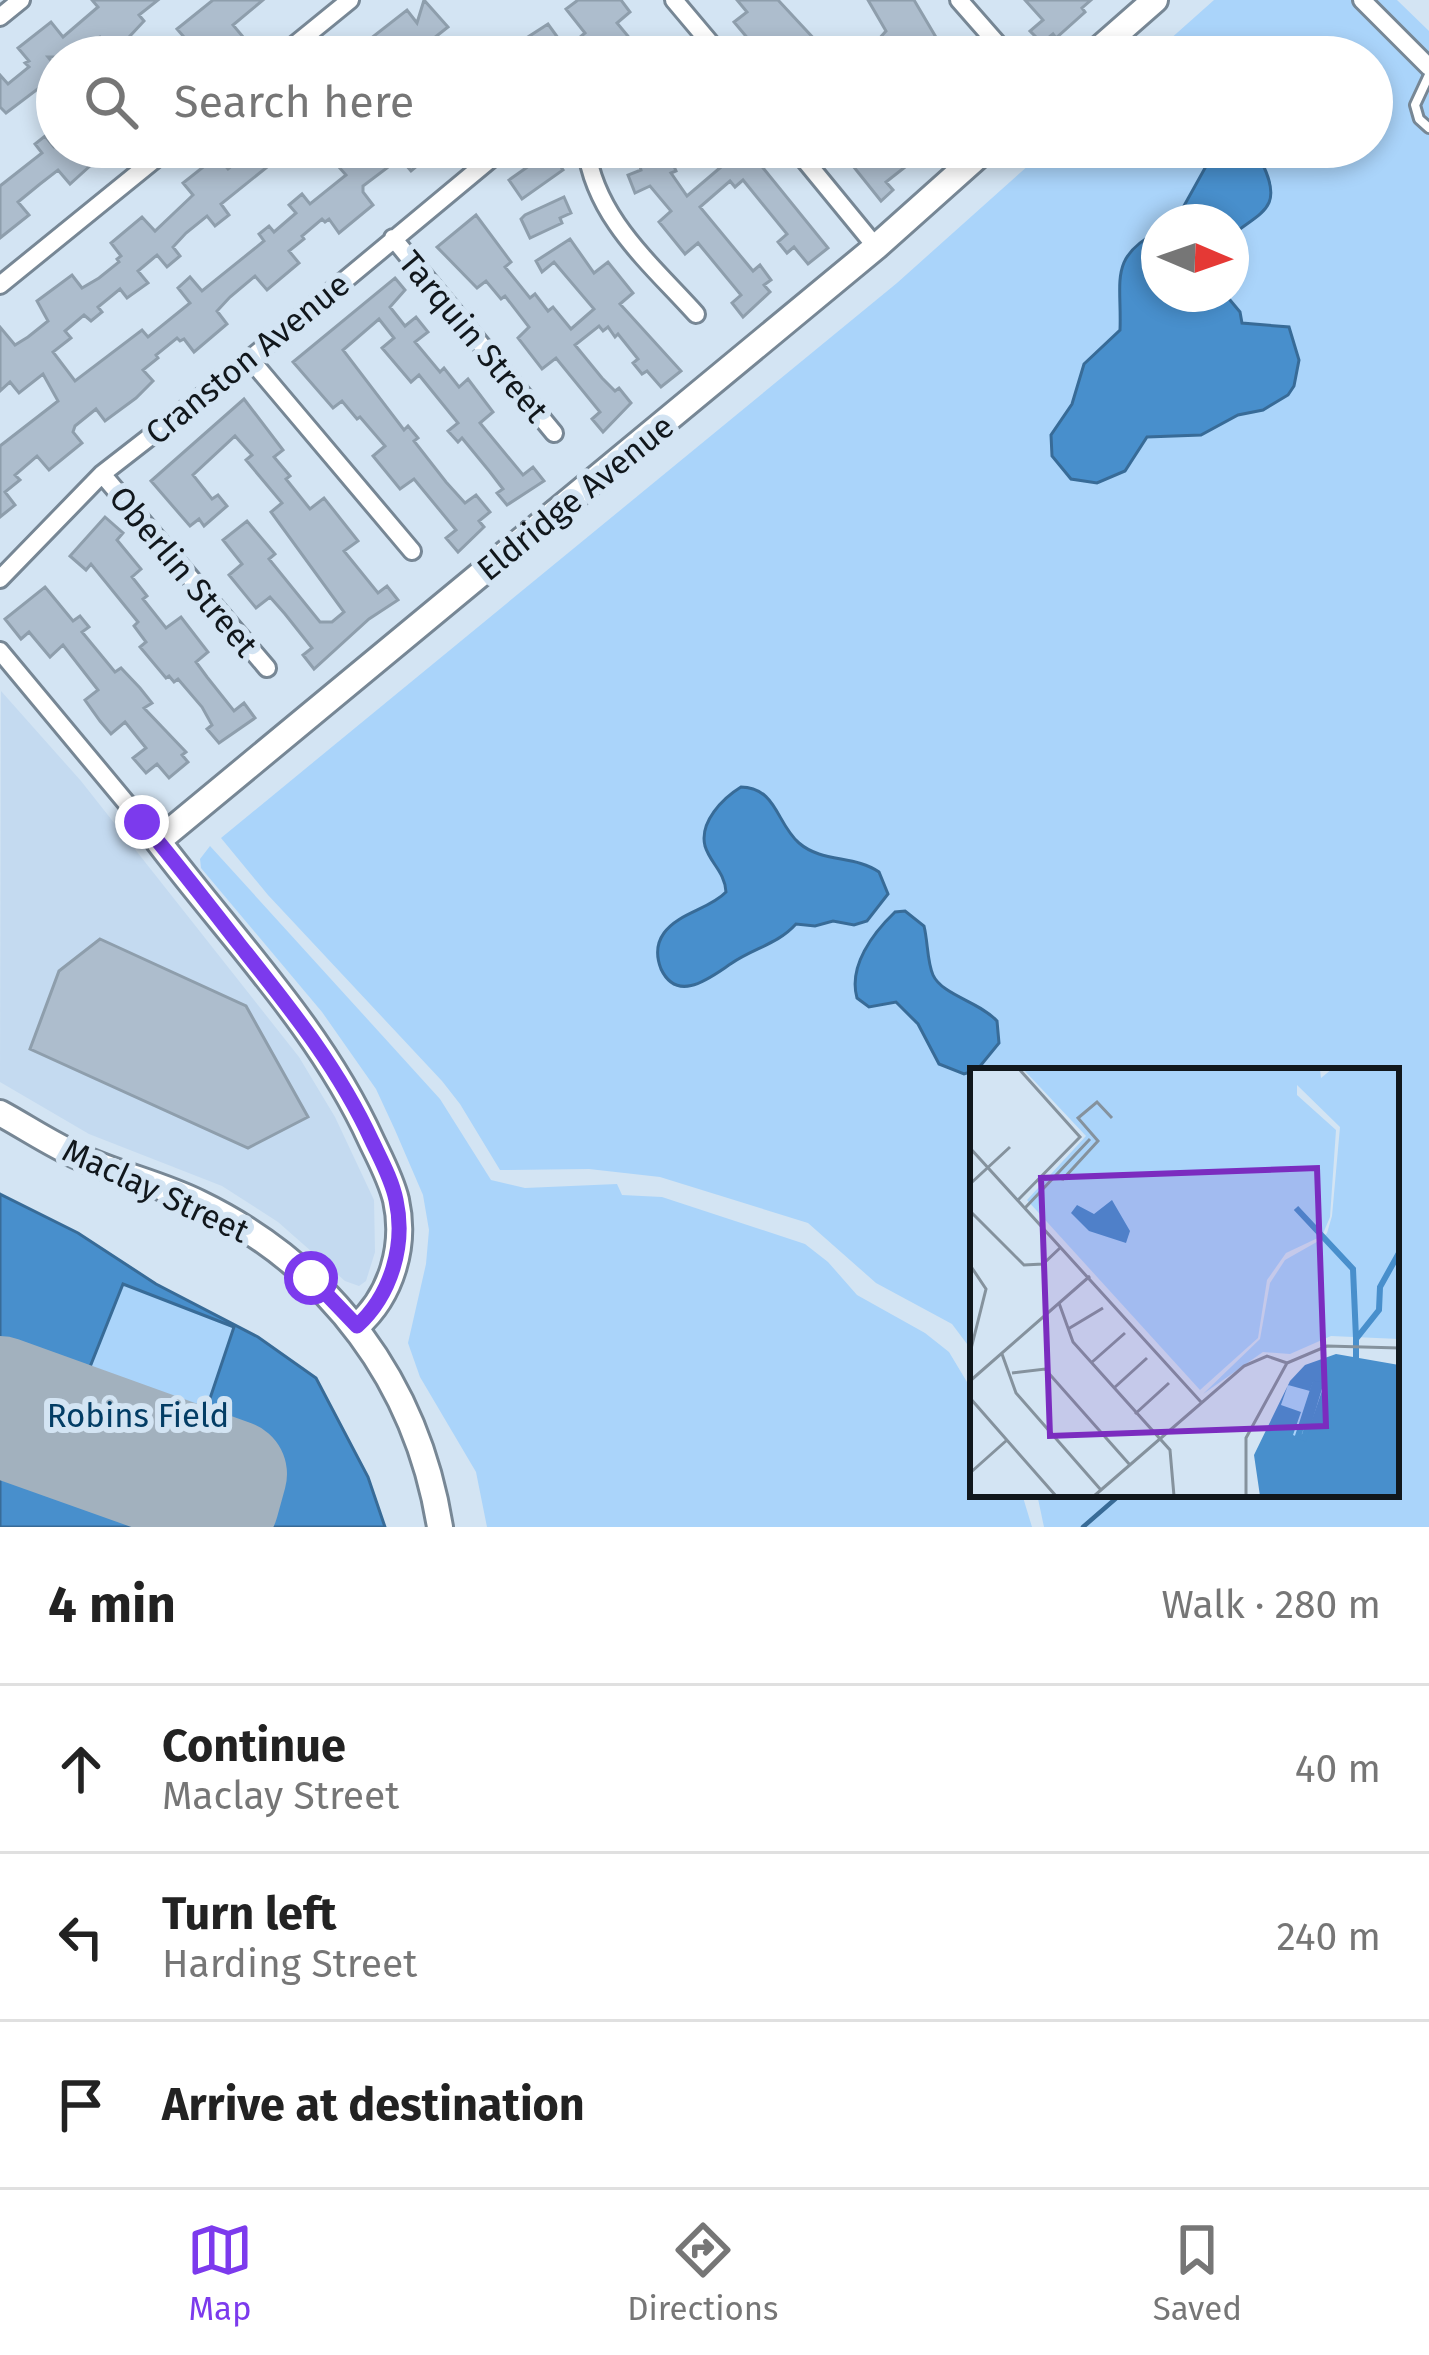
<!DOCTYPE html>
<html lang="en">
<head>
<meta charset="utf-8">
<style>
	body { margin:0; font-family:"Fira Sans",sans-serif; background:#f2f2f2; color:#222 }
	.compass { position:absolute; left:1141px; top:204px; width:108px; height:108px; border-radius:50%; background:#fff; box-shadow:0 6px 18px #0003; rotate:92deg }
	.stop { position:absolute; width:36px; height:36px; margin:-27px; border:9px solid #7c3aed; border-radius:50%; background:#fff }
	.stop.end { background:#7c3aed; border-color:#fff; box-shadow:0 3px 12px #0008 }
	.list { margin:0; padding:0; list-style:none }
	h2 { display:flex; justify-content:space-between; align-items:center; height:156px; margin:0; padding:0 48px; font-size:51px }
	h2 small { font-size:39px; font-weight:400; color:#767676 }
	.list li { display:grid; grid-template-columns:78px 1fr auto; gap:36px; align-items:center; box-sizing:border-box; height:168px; padding:0 48px; border-top:3px solid #e0e0e0 }
	.list b { display:block; font-size:45px; white-space:nowrap }
	.list p { margin:0; font-size:39px; white-space:nowrap; color:#767676 }
	.list em { font-size:39px; font-style:normal; color:#767676 }
	.icon { flex:none; width:66px; height:66px; fill:none; stroke:currentColor; stroke-width:2; stroke-linecap:round; stroke-linejoin:round }
	.map { position:relative; flex:none; width:1429px; height:1527px; overflow:hidden }
	.search { position:absolute; background:#fff; box-shadow:0 6px 18px #0003; left:36px; right:36px; top:36px; height:132px; display:flex; align-items:center; gap:30px; box-sizing:border-box; padding:0 42px; border-radius:66px; color:#767676; font-size:45px }
	.sheet { height:660px; background:#fff }
	nav { display:flex; justify-content:space-around; align-items:center; box-sizing:border-box; height:168px; border-top:3px solid #e0e0e0; background:#fff; font-size:33px; color:#767676 }
	nav a { display:grid; justify-items:center; gap:6px }
	nav .on { color:#7c3aed }
	.map>svg:first-child { display:block }
	.built { fill:#c4daf0 }
	.green { fill:#aad4fa; fill-rule:evenodd }
	.water { fill:#488fcc; stroke:#386b97; stroke-width:3 }
	.lines { fill:none; stroke-linecap:round; stroke-linejoin:round }
	.stream { stroke:#386b97; stroke-width:4.5 }
	.runway { stroke:#a2b1be; stroke-width:108 }
	.building { fill:#adbdcd; stroke:#8e9eac; stroke-width:3 }
	.lane-casing { stroke:#778795; stroke-width:14 }
	.street-casing { stroke:#778795; stroke-width:22 }
	.secondary-casing { stroke:#778795; stroke-width:30 }
	.lane { stroke:#fff; stroke-width:8 }
	.street { stroke:#fff; stroke-width:16 }
	.secondary { stroke:#fff; stroke-width:24 }
	.route { stroke:#7c3aed; stroke-width:15 }
	.labels { text-anchor:middle; stroke-width:12; stroke-linejoin:round; paint-order:stroke }
	.street-label { font-size:33px; fill:#11171c; stroke:#d3e4f3 }
	.park-label { font-size:33px; fill:#033d65; stroke:#d3e4f3 }
	.inset-river { fill:none; stroke:#488fcc; stroke-width:6 }
	.inset-road { fill:none; stroke:#85929d; stroke-width:3 }
	.view { fill:#7b2cbf; fill-opacity:0.15; stroke:#7b2cbf; stroke-width:6 }
	.inset-edge { fill:none; stroke:#11171c; stroke-width:6 }
</style>
</head>
<body>
<div class="map">
<svg width="1429" height="1527" viewBox="0 0 1429 1527">
	<rect width="100%" height="100%" fill="#d3e4f3"/>
	<path class="built" d="M1,691L81,781L299,1057L335,1117L374,1200L375,1252L366,1281L359,1286L345,1281L278,1222L222,1186L89,1134L0,1082Z"/>
	<path class="green" d="M1214,0H1397L1429,31V1527H1044L1037,1494H1396V1071H973V1352L952,1324L876,1283L808,1223L660,1177L589,1169L500,1170L460,1104L442,1081L268,895L221,838L897,283L1049,147H1372V57H1150ZM1159,222H1231V294H1159Z
		M210,846L440,1099L491,1180L525,1188L617,1184L622,1195L662,1197L805,1244L828,1262L857,1295L925,1333L949,1352L973,1392V1494H1022L1032,1527H487L476,1472L420,1377L408,1343L426,1264L429,1230L423,1195L395,1130L376,1089L322,1012L201,868L200,859Z
		M122,1283L234,1327L195,1443L249,1464L230,1527L0,1443V1361L80,1391Z"/>
	<path class="water" d="M1236,153L1263,165C1284,209 1260,212 1231,236V222H1175L1210,159Z
		M1159,231V294H1225L1240,312L1242,323L1289,327L1299,360L1294,386L1288,395L1263,410L1238,415L1201,435L1147,437L1125,471L1097,483L1071,479L1052,456L1051,435L1072,404L1084,364L1120,330C1122,281 1108,257 1159,231Z
		M741,787C777,788 776,823 799,843C822,863 855,855 879,872L888,894L867,921L854,925L833,921L815,926L796,924C778,944 754,948 732,963C712,976 678,1005 661,969C656,956 656,944 664,933C678,913 710,909 726,892C725,872 710,863 705,846C699,822 723,798 741,787Z
		M905,911L924,926C928,942 927,961 933,975C942,995 980,1002 997,1021L999,1043L977,1070L964,1074L939,1064L918,1024L896,1002L869,1007L857,998C848,966 873,933 895,912Z
		M0,1194L78,1233L156,1284L258,1337L316,1378L368,1477L385,1527H0V1443L229,1527L249,1464L195,1443L234,1327L123,1284L80,1392L0,1361Z"/>
	<g class="lines">
		<path class="stream" d="M1083,1527L1121,1494"/>
		<path class="runway" d="M0,1390L233,1474L225,1503L0,1423"/>
	</g>
	<path class="building" d="M92,0H158L139,15L144,21L115,52L100,37L75,57H48L57,68L44,78L47,82L6,113L0,107V75L8,84L29,67L25,63L29,61L18,48L51,22L63,37L98,7Z
		M213,0H263L233,25L244,38L228,52L232,57H209L204,50L196,57H159L184,37L177,29Z
		M424,0L448,27L410,57H347L407,10L417,23Z
		M578,0H621L630,12L617,23L632,41L614,55L601,40L580,57H481L475,48L487,41L497,57L548,24L566,49L585,33L566,9Z
		M737,0H778L831,57H779L770,45L760,53L734,22L747,12Z
		M868,0H914L940,44L945,39L961,57H899L894,47L885,52L878,40L886,31Z
		M1025,0H1091L1082,8L1085,12L1056,38L1053,34L1042,43L1030,31L1043,20Z
		M45,136L54,147H95L102,155L70,184L58,170L40,184L18,202L29,215L0,238V186L42,153L35,144Z
		M255,147H292L221,204L229,215L215,226L207,216L186,233L173,247L180,256L167,267L157,255L138,271L148,283L127,298L120,289L98,307L102,312L91,321L84,315L65,331L71,338L53,352L75,381L142,330L148,337L190,303L178,288L190,277L202,291L264,241L259,234L269,226L274,232L296,213L289,205L302,194L310,204L346,175L338,166L361,147H440L411,171L400,158L363,186V192L373,205L339,233L329,219L325,222L322,219L302,236L304,239L289,251L299,263L267,290L255,276L230,297L217,311L227,324L194,352L184,339L180,341L177,338L156,355L158,358L143,370L153,381L136,398L105,421L96,409L75,426L73,432L82,443L49,470L37,456L15,475L20,480L5,492L15,505L0,517V446L58,401L43,374L19,393L10,382L0,391V327L15,345L28,337L48,321L37,301L72,275L82,288L99,278L119,262L117,259L121,256L111,243L142,217L155,231L193,195L183,183L217,156L228,169Z
		M644,147H660L664,158L669,155L676,171L671,173L687,196L721,167L704,147H746L828,248L808,264L794,247L787,253L778,242L787,234L743,180L735,187L730,181L700,207L753,271L760,265L771,280L764,285L770,292L743,317L732,303L741,295L698,243L685,254L659,222L671,211L650,186L635,193L628,175L641,170L636,151Z
		M856,147H903L914,160L886,182L893,190L881,201L845,156Z
		M550,151L563,170L522,199L509,180Z
		M564,197L571,213L560,218L562,223L530,238L521,219L525,215Z
		M476,215L511,262L505,267L530,298L535,294L548,311L553,307L571,329L594,309L554,262L542,272L536,261L570,239L594,273L608,262L633,293L620,304L681,371L661,387L647,371L642,374L633,363L638,359L618,334L615,337L608,327L603,331L599,326L575,345L602,378L615,391L619,388L631,403L603,432L592,419L600,412L556,358L542,369L518,338L529,327L505,296L501,299L486,281L477,288L437,247Z
		M395,278L405,290L390,307L405,326L416,317L428,332L415,342L440,372L444,368L459,387L468,379L493,412L480,423L523,475L533,467L544,481L507,505L497,493L503,489L490,472L462,438L458,442L448,431L458,423L419,375L411,382L382,348L394,338L379,319L343,350L404,430L408,426L418,438L414,441L446,482L465,503L476,495L490,512L479,521L484,527L458,552L446,538L456,530L414,479L400,489L373,456L385,446L360,417L357,419L342,401L333,408L293,362Z
		M244,399L283,450L274,457L290,476L286,479L310,509L324,498L358,541L344,551L378,593L387,586L398,600L369,619L314,669L303,655L312,648L285,614L270,597L256,608L229,575L242,564L223,540L247,521L275,554L269,559L320,622H332L344,612L271,512L282,503L246,460L252,455L235,436L193,475L212,499L218,495L227,506L204,526L199,519L190,526L151,481Z
		M105,517L123,533L117,540L141,569L132,577L147,596L143,599L166,628L181,617L208,652L196,662L207,677L234,711L244,703L255,718L219,743L207,729L212,725L202,707L178,679L174,682L169,676L166,678L140,647L146,642L134,626L138,622L91,564L86,570L70,556Z
		M45,587L73,621L80,616L89,627L82,632L115,672L121,668L140,688L152,703L144,708L186,752L182,755L188,762L169,778L157,764L146,773L133,758L146,748L125,722L111,734L100,721L85,700L98,690L63,645L50,657L29,632L21,639L5,619Z
		M100,939L246,1006L308,1117L248,1148L30,1049L59,971Z"/>
	<g class="lines">
		<defs>
			<path id="lane" d="M1429,75L1415,105L1419,119L1429,128"/>
			<path id="street" d="M674,0L722,57
				M959,0L1009,57
				M1362,0L1429,67
				M0,17L21,0
				M280,57L350,0
				M586,147C595,218 650,263 696,314
				M794,147L876,247
				M393,238L554,433
				M0,285L170,147
				M250,359L412,551
				M102,474L267,668
				M0,579L102,474L250,359L505,147
				M0,651L158,841"/>
			<path id="secondary" d="M1090,57L1155,0
				M0,1113C26,1127 52,1145 80,1157C118,1175 161,1184 199,1203C331,1267 417,1383 440,1527
				M357,1326C392,1295 406,1245 396,1200C391,1179 380,1159 371,1140C320,1028 232,939 158,841L876,247L988,147"/>
		</defs>
		<use href="#lane" class="lane-casing"/>
		<use href="#street" class="street-casing"/>
		<use href="#secondary" class="secondary-casing"/>
		<use href="#lane" class="lane"/>
		<use href="#street" class="street"/>
		<use href="#secondary" class="secondary"/>
	</g>
	<g class="lines">
		<path class="route" d="M142,822C175,861 207,903 239,944C289,1007 338,1067 372,1141C381,1160 392,1180 396,1200C406,1245 391,1295 357,1326L311,1278"/>
	</g>
	<g class="labels">
		<g class="street-label">
			<text transform="translate(474 336) rotate(50)" y="12">Tarquin Street</text>
			<text transform="translate(247 358) rotate(-39)" y="12">Cranston Avenue</text>
			<text transform="translate(575 497) rotate(-39)" y="12">Eldridge Avenue</text>
			<text transform="translate(184 571) rotate(50)" y="12">Oberlin Street</text>
			<text transform="translate(156 1190) rotate(25)" y="12">Maclay Street</text>
		</g>
		<g class="park-label">
			<text x="138" y="1427">Robins Field</text>
		</g>
	</g>
	<g transform="translate(970 1068)">
		<rect width="429" height="429" fill="#d3e4f3"/>
		<path d="M53,1H350L351,10L362,1H429V271L361,268L320,286L293,284L233,326L290,271L300,215L315,192L352,171L357,165L362,148L370,59L327,17V27L366,62L360,149L352,168L316,185L297,212L288,270L230,322L57,132L116,68ZM343,313L354,317L336,373L323,368L311,337L318,317Z" fill="#aad4fa"/>
		<path d="M142,132L160,163L156,175L119,163L101,145L107,137L124,146ZM366,286L429,297V428H290L284,387L320,313L335,297ZM343,314L354,317L335,372L323,367L331,344L311,337L318,317L340,323Z" fill="#488fcc" fill-rule="evenodd"/>
		<path class="inset-river" d="M326,140L383,201L386,270M386,290V271L409,242L410,219L429,185M345,316L350,317L334,370L328,368Z"/>
		<path class="inset-road" d="M0,80L231,334M84,109L93,111L128,73L108,50L127,34L142,50M0,116L40,79M48,132L110,69L49,1M55,140L120,71M0,143L54,197L73,196L91,179M0,197L16,221L0,285M89,235L103,274L200,382L204,428M98,261L133,240M32,286L46,325L131,422M121,295L155,265M42,305L75,301L160,397M0,313L120,208M144,320L177,290M0,330L86,428M165,346L199,315M0,405L37,372M124,428L274,298L297,288L317,295M276,428V370L317,295L357,278L429,280"/>
		<path class="view" d="M347,100L356,358L80,368L71,110Z"/>
		<rect width="429" height="429" class="inset-edge"/>
	</g>
</svg>
<svg class="compass" viewBox="-18 -18 36 36"><path d="M0-13l5 13h-10z" fill="#e53935"/><path d="M0 13l5-13h-10z" fill="#767676"/></svg>
<div class="stop" style="left:311px;top:1278px"></div>
<div class="stop end" style="left:142px;top:822px"></div>
<div class="search"><svg class="icon" aria-label="search" viewBox="0 0 24 24"><circle cx="10" cy="10" r="6"/><path d="M15 15l6 6"/></svg>Search here</div>
</div>
<section class="sheet">
<h2>4 min<small>Walk · 280 m</small></h2>
<ul class="list">
<li><svg class="icon" aria-label="ahead" viewBox="0 0 24 24"><path d="M12 20V5M6 11l6-6 6 6"/></svg><div><b>Continue</b><p>Maclay Street</p></div><em>40 m</em></li>
<li><svg class="icon" aria-label="left" viewBox="0 0 24 24"><path d="M17 20v-9H6M10 6l-5 5 5 5"/></svg><div><b>Turn left</b><p>Harding Street</p></div><em>240 m</em></li>
<li><svg class="icon" aria-label="arrive" viewBox="0 0 24 24"><path d="M6 21V4h12l-3 4 3 4H6"/></svg><div><b>Arrive at destination</b></div></li>
</ul>
</section>
<nav>
<a class="on"><svg class="icon" aria-label="map" viewBox="0 0 24 24"><path d="M3 6l6-2 6 2 6-2v14l-6 2-6-2-6 2zM9 4v14M15 6v14"/></svg>Map</a>
<a><svg class="icon" aria-label="directions" viewBox="0 0 24 24"><path d="M12 3l9 9-9 9-9-9zM9 14v-3h6M13 9l2 2-2 2"/></svg>Directions</a>
<a><svg class="icon" aria-label="saved" viewBox="0 0 24 24"><path d="M7 4h10v16l-5-4-5 4z"/></svg>Saved</a>
</nav>
</body>
</html>
